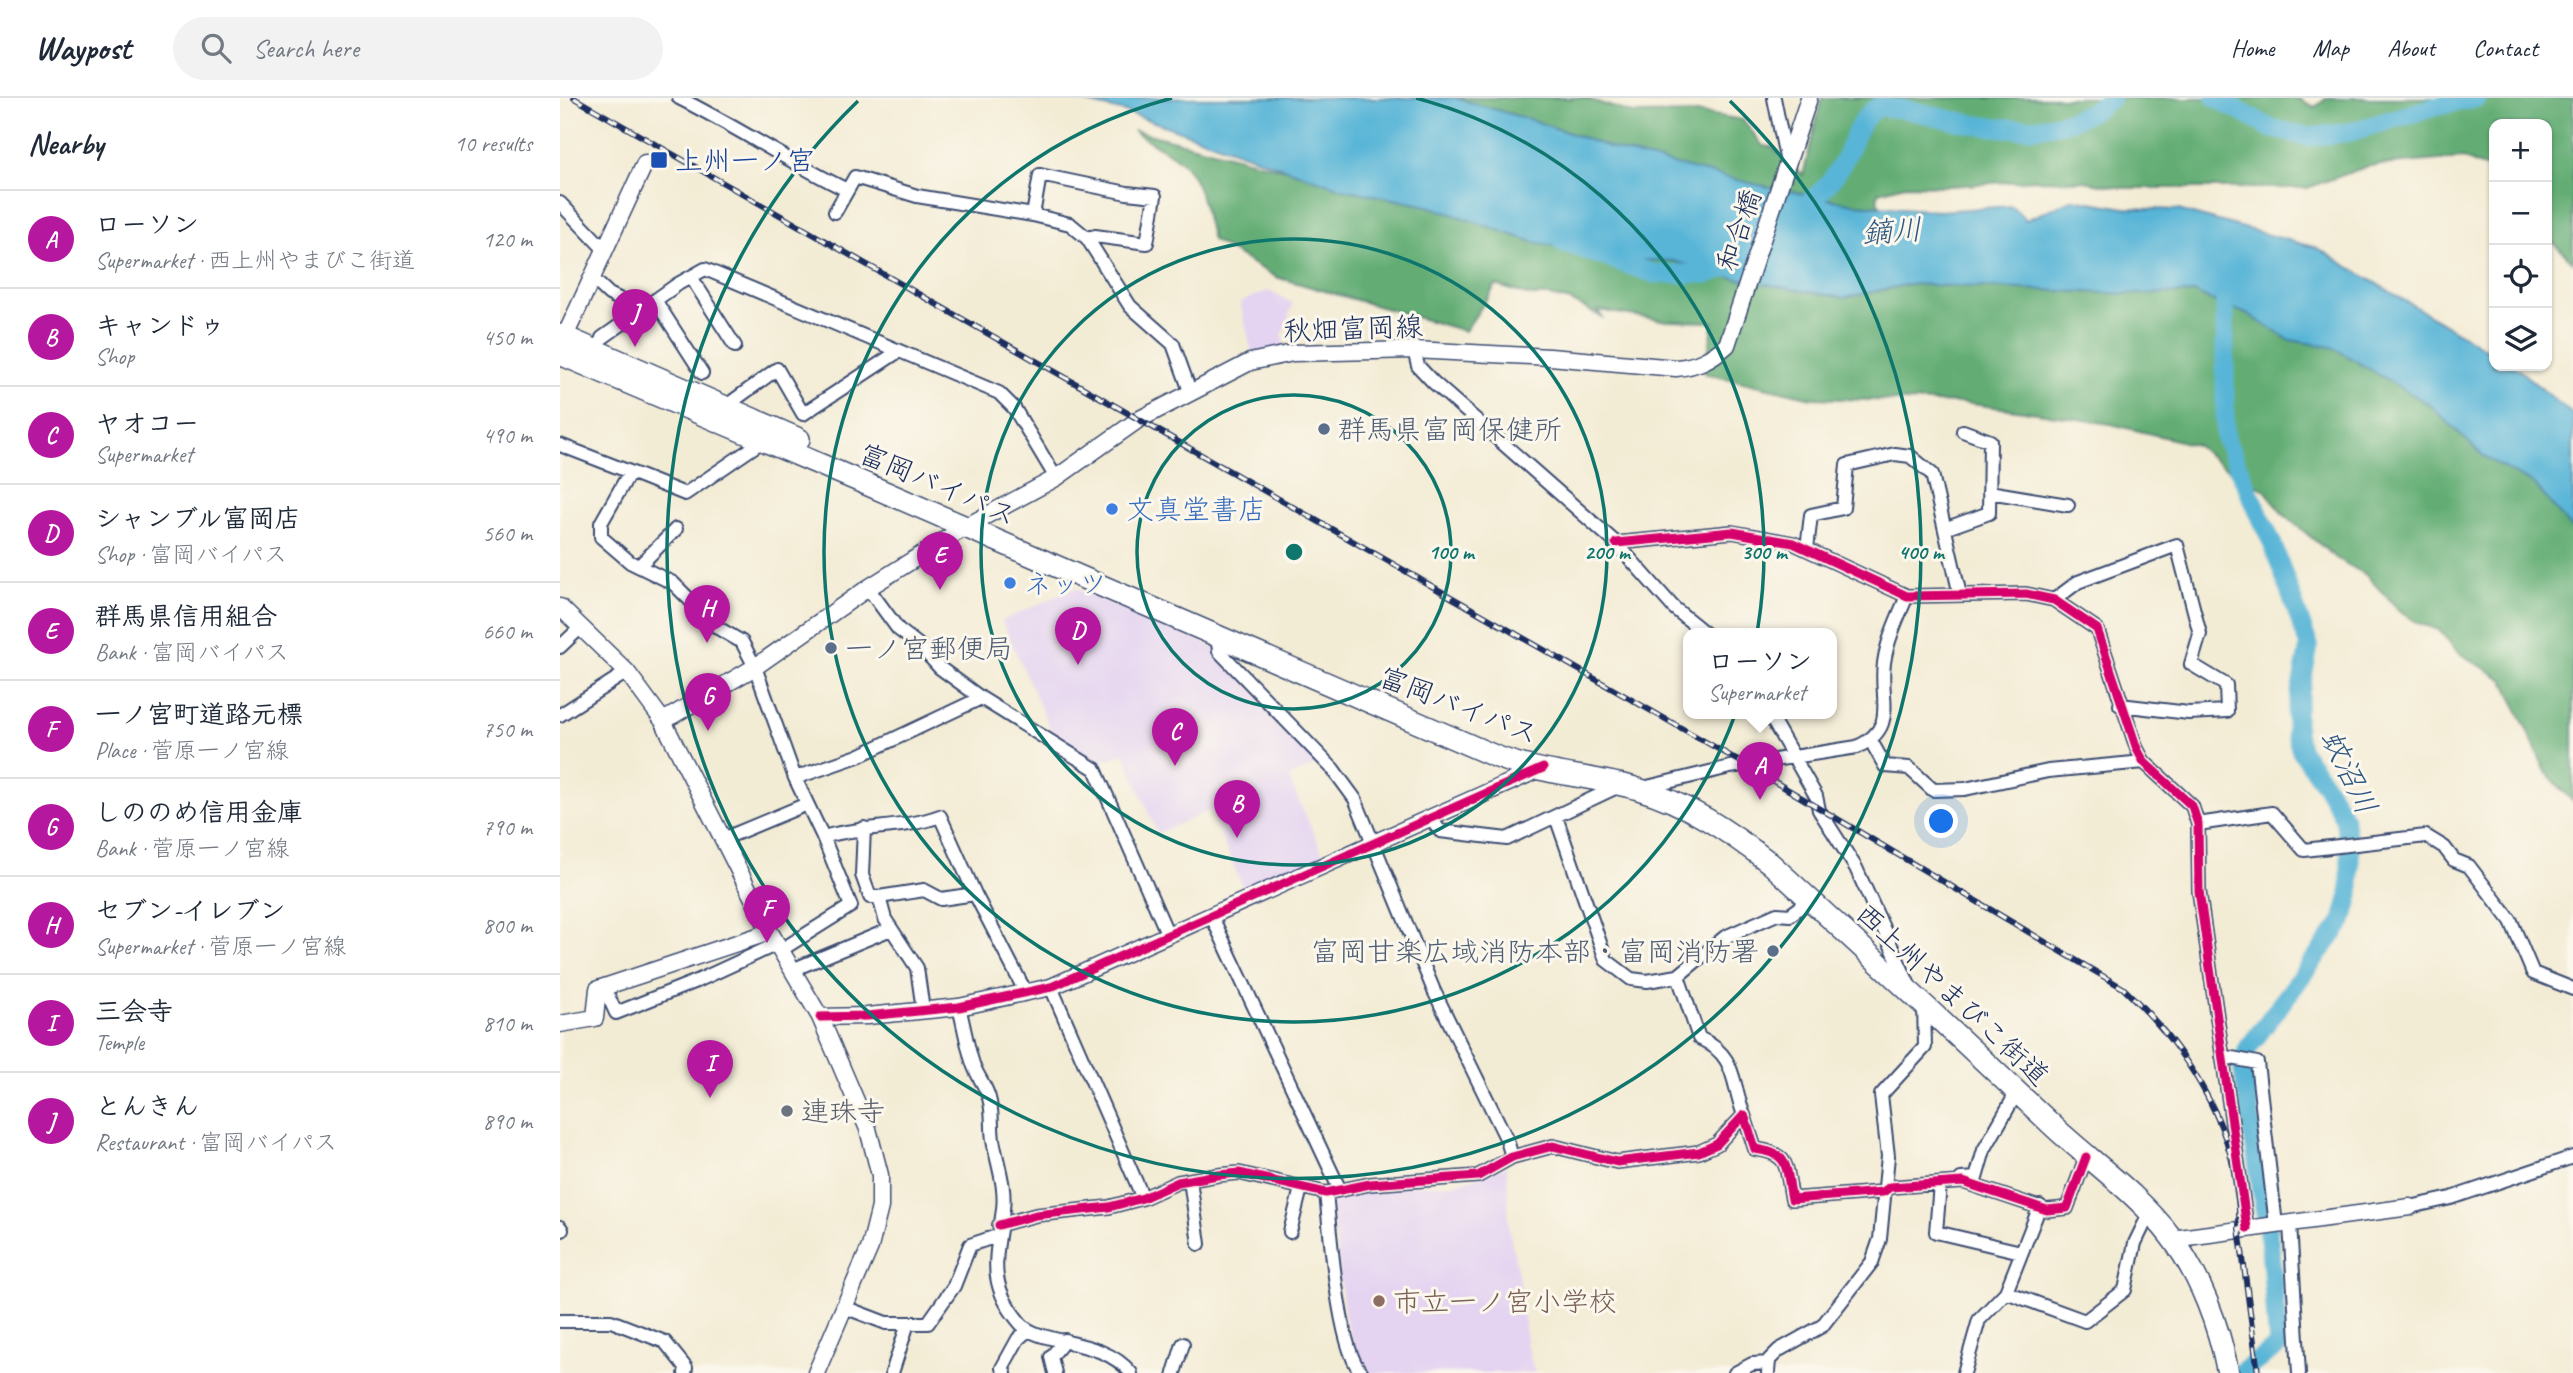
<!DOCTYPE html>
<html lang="en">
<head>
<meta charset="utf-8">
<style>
	body { margin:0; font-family:Caveat,"Klee One",sans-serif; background:#f2f2f3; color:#1f2937 }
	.controls { position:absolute; right:21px; top:21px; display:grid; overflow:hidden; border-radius:14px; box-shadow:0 2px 5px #0004 }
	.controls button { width:63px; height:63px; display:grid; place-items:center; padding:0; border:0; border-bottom:2px solid #e0e1e3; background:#fff; color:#1f2937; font:35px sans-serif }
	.you { position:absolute; left:1382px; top:724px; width:24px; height:24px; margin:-18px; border:5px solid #fff; border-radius:50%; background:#1a73e8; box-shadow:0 0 0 10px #1a73e833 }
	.badge { display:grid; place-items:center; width:46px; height:46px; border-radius:50%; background:#b5179e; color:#fff; font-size:23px; font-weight:700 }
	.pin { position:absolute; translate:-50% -58px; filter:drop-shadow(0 2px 4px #0008) }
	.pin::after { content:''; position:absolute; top:37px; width:24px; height:21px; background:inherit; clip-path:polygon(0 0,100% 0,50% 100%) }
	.popup { position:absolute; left:1123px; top:530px; width:154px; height:91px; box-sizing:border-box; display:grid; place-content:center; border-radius:14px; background:#fff; filter:drop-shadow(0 2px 5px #0005); font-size:23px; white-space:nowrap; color:#747a83 }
	.popup b { font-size:26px; color:#1f2937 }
	.popup::after { content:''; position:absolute; left:50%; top:100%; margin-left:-14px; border:14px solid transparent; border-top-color:#fff }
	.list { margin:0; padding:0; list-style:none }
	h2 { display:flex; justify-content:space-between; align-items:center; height:91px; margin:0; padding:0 28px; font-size:30px }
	h2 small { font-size:23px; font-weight:400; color:#747a83 }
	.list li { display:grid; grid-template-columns:46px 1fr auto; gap:21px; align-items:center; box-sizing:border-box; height:98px; padding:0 28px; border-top:2px solid #e0e1e3 }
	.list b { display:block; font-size:26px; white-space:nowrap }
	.list p { margin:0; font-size:23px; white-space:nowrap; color:#747a83 }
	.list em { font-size:23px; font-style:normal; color:#747a83 }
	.icon { flex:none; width:38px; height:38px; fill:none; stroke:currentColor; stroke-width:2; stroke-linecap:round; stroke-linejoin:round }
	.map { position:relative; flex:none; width:2013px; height:1275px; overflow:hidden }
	header { display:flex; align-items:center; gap:42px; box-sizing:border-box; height:98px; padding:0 35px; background:#fff; border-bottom:2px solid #e0e1e3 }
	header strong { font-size:33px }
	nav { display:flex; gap:38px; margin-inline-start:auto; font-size:24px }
	.search { width:490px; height:63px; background:#f2f2f3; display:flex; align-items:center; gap:18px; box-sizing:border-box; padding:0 24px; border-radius:38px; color:#747a83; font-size:26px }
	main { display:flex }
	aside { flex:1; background:#fff }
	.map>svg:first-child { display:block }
	.built { fill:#e4d3f1 }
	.forest { fill:#63ad75; stroke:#3f6e6a; stroke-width:2 }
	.water { fill:#59b5d7; stroke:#3a729a; stroke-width:2 }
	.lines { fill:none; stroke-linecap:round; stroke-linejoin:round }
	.river { stroke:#59b5d7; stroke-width:19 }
	.street-casing { stroke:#3b4b70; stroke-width:16 }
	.secondary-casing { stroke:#3b4b70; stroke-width:19 }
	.highway-casing { stroke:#3b4b70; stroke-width:24 }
	.street { stroke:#fff; stroke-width:12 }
	.secondary { stroke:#fff; stroke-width:16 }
	.highway { stroke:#fff; stroke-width:21 }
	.rail-casing { stroke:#1b2f5e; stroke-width:6 }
	.rail { stroke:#fbf7ec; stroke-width:3.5; stroke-dasharray:10; stroke-linecap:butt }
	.cycleway-casing { stroke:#fbf7ec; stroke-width:13 }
	.cycleway { stroke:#d6006c; stroke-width:9 }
	.ring { fill:none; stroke:#0f766e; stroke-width:3.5 }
	.transit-dot { fill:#1a4fb4; stroke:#fbf7ec; stroke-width:2.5 }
	.service-dot { fill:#5c6f8a; stroke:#fbf7ec; stroke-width:2.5 }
	.shop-dot { fill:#3f7fe0; stroke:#fbf7ec; stroke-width:2.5 }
	.worship-dot { fill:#6b7280; stroke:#fbf7ec; stroke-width:2.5 }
	.education-dot { fill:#8d6e63; stroke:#fbf7ec; stroke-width:2.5 }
	.labels { text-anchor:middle; stroke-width:6; stroke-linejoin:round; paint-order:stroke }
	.transit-label { font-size:28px; fill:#164399; stroke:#fbf7ec; text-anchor:start }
	.street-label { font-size:28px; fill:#1b2f5e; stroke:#fbf7ec }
	.service-label { font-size:28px; fill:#4e5e75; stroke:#fbf7ec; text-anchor:start }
	.shop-label { font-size:28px; fill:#366cbe; stroke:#fbf7ec; text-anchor:start }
	.worship-label { font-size:28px; fill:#5b616d; stroke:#fbf7ec; text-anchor:start }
	.education-label { font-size:28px; fill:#785e54; stroke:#fbf7ec; text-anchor:start }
	.water-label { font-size:30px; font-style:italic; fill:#2e5782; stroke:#fbf7ec }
	.centre { fill:#0f766e; stroke:#fbf7ec; stroke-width:3.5 }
	.ring-label { font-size:21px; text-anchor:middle; font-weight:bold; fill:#0f766e; stroke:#fbf7ec; stroke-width:6; stroke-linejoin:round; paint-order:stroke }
</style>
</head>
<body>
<header>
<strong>Waypost</strong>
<div class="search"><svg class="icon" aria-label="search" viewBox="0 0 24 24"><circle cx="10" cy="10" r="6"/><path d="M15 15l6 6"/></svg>Search here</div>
<nav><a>Home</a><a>Map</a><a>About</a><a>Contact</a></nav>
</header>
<main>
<aside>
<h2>Nearby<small>10 results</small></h2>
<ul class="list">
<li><span class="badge">A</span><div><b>ローソン</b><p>Supermarket · 西上州やまびこ街道</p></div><em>120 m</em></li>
<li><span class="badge">B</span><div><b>キャンドゥ</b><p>Shop</p></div><em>450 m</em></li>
<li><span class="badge">C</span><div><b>ヤオコー</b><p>Supermarket</p></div><em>490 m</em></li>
<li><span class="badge">D</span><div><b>シャンブル富岡店</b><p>Shop · 富岡バイパス</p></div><em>560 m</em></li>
<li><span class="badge">E</span><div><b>群馬県信用組合</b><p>Bank · 富岡バイパス</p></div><em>660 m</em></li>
<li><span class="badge">F</span><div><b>一ノ宮町道路元標</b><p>Place · 菅原一ノ宮線</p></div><em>750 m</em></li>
<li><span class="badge">G</span><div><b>しののめ信用金庫</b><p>Bank · 菅原一ノ宮線</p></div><em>790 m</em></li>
<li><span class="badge">H</span><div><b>セブン-イレブン</b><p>Supermarket · 菅原一ノ宮線</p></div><em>800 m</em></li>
<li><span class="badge">I</span><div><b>三会寺</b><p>Temple</p></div><em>810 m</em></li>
<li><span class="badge">J</span><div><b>とんきん</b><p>Restaurant · 富岡バイパス</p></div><em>890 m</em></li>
</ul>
</aside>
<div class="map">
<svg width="2013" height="1275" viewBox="0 0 2013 1275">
	<rect width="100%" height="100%" fill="#fbf7ec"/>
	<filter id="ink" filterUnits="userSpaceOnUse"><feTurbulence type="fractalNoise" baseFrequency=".0143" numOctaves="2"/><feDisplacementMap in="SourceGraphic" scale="14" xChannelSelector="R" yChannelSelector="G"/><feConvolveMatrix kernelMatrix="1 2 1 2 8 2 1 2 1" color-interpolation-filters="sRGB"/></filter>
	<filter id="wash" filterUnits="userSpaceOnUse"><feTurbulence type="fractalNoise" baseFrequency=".00686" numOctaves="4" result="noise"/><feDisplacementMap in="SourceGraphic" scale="28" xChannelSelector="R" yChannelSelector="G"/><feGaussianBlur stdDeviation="1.57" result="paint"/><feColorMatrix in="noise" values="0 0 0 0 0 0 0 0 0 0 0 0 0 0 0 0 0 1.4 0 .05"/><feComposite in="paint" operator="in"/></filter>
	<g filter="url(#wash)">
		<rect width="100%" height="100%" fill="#f3ecd5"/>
		<path class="built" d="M708,193L733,205L722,238L724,250L692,255L680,204Z
			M514,490L652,548L761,665L728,679L764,758L684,792L650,713L597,735L564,655L536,667L493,637L442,523Z
			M947,1068L949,1131L961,1191L966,1245L975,1275H809L799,1264L785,1219L771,1103L776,1096L814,1089L896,1086Z"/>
		<path class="forest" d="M725,0H1025L1074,16L1141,15L1183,22L1203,48L1212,49L1243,77L1262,0H1736L1755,9L1767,0H2013V164L1987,139V26H1934V74L1903,60L1808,68L1747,90H1563L1524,83L1475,82L1390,88L1345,87L1319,94L1317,103L1328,118L1580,131L2013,393V704L1986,674L1944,582L1899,555L1879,532L1858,525L1842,515L1806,477L1776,460L1722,415L1705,392L1661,367L1636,347L1551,326L1464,313L1404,305L1252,300L1144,275L1154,224L1107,223L1038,212L1042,219L1011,203L989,198H970L936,187L905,233L716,179L652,142C645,118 641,78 619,62C605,51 588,44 573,32L722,71Z"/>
		<path class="water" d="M508,0H895L975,23L1063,54L1194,86L1294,106L1379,113L1452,108L1466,122L1513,101L1565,110L1618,112L1757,150L1934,256V268H1952L1959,272L2013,317V432L1974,386L1924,359L1870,307L1772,249L1729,242L1689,217L1634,195L1569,196L1349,186L1285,200L1232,191L1170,179L1113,163L1073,162L973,144L868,108L783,91L569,15Z"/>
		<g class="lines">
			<path class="river" d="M1656,0L1710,30L1749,39L1790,34L1874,9L1917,0
				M1236,113C1257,100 1274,82 1285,60C1295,40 1298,21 1318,9C1346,9 1371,18 1397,23C1450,35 1507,36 1551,0
				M1002,144L1095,176H1147L1174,167
				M1668,185L1665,202V340L1713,447L1749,548L1736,615V636L1741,653L1766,688L1784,720L1790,754V797L1783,823L1688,950L1682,966L1710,1148L1718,1248L1680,1275"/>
		</g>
	</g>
	<g filter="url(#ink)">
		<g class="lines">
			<defs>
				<path id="street" d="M119,0C177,29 229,64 287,92
					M1214,0L1227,65
					M0,105L45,152
					M275,114L295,79L357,98L473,117L480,77L567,95L595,98L587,145L535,138L527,140
					M473,117L510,126L527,140L570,208L613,246L630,293
					M131,179L175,248
					M32,180L49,196L81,212
					M95,202L142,275
					M42,240L118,186L145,171L439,295L454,310L496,380
					M854,252L858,268L873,284L1056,445L1114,510L1146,536
					M173,303L217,271L243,316L339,253
					M0,347L70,374L41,425V439L70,464L113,485L158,530L182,544L195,569L235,680L263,739C302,727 342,732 380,718L415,796
					M70,374L125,396L204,342
					M1429,394L1508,407
					M1387,430L1429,415L1430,343L1403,333
					M1056,445L1172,434L1233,445L1347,498L1466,496L1494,502L1537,531L1577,651L1584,664L1632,708L1638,726L1639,793L1687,1130
					M1247,451L1251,417L1283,410L1287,367L1335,356L1350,358L1372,376L1400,497
					M79,468L116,431
					M308,490L338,531L360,548L380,570L421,600L535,671L608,837
					M1494,502L1518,484L1617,447L1640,536L1631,566L1666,587L1667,613L1629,615L1560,607
					M657,537L659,553L773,671L795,701L874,893L947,1042L952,1059
					M0,549L21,529
					M1209,616L1256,698L1259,712L1296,770L1348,885
					M0,617L67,574
					M1311,643L1325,668L1349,670L1373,692L1405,691L1488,673L1584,664
					M235,680L298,658L421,600
					M1079,691L1170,669L1297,649C1339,630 1319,600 1324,565C1327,542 1338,519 1347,498
					M996,719L1046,862L1071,881L1087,883L1118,878L1165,839L1217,816L1230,817L1250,802
					M871,721L880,733L947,741L1059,688
					M1638,726L1712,715L1744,752L1866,738L1884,749L1894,762L1909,768L1951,823L1973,875L2013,891
					M304,730L302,777L310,799H319L325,821L357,870L363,912
					M163,741L247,706
					M319,799L364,792L381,801L415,796L466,895
					M652,819L780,1092
					M221,852L291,808L263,739
					M232,872L331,831
					M1118,878L1139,940C1177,957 1171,983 1184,1017
					M44,889L56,915L137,883L217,846
					M491,889L583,1100
					M399,909C404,928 407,948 413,966C417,978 426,988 429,1000C433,1013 431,1029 433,1042C437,1065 446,1088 443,1111C437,1158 425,1185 461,1226C481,1248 542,1239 571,1275
					M1662,958L1697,965L1716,1127
					M1401,1081L1416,1080L1424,1052L1457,994
					M630,1082L639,1146
					M1380,1086L1376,1134L1461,1154
					M766,1095C770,1131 778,1253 802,1275
					M1850,1109L1891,1100L2013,1059
					M1730,1126L1739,1275
					M439,1127L476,1117L549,1109L583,1100L618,1084L658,1077L679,1075L766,1095L810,1086L918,1078L952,1059L993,1048L1057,1064L1139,1054L1157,1046L1184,1017L1195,1051C1232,1056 1225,1069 1232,1101L1323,1094L1330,1089L1403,1084L1487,1112L1507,1110L1526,1059
					M0,1129L2,1132
					M730,1134L741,1090
					M1446,1194L1525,1223L1565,1192L1575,1145L1590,1114
					M284,1209L326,1225H368L394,1188L410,1147L437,1138
					M0,1223H51L105,1244L126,1270L125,1275
					M332,1275L348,1225
					M445,1275L442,1270L458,1241L468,1232
					M495,1275L491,1259L505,1242
					M614,1275L623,1246
					M1175,1275L1192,1266L1209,1265
					M1208,1275L1209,1262L1219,1252L1262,1228L1312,1164L1320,1141L1328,1058L1321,997L1365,949L1364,906
					M1404,1275L1419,1222L1446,1194L1480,1108"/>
				<path id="secondary" d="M1,247L85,65
					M0,509L67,574L103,623L210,834L260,919L308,1031L320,1077V1109L310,1149L256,1275
					M103,623L195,569L308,490L407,428L496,380L578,322L690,264L733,255L854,252L990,259L1116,270C1138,268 1151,261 1167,247L1249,0
					M260,919L307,918L399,909L491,889L982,670
					M0,926L35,920L38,891L210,834
					M1612,1141L1850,1109"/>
				<path id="highway" d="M0,237L239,341
					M0,256C311,387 621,521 930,656C976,676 1030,677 1078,691C1127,705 1170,734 1210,765C1304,851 1398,938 1491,1026C1530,1063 1578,1095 1611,1139C1640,1177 1659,1228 1668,1275"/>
			</defs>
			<use href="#street" class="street-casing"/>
			<use href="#secondary" class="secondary-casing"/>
			<use href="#highway" class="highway-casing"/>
			<use href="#street" class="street"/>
			<use href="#secondary" class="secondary"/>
			<use href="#highway" class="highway"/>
			<defs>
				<path id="rail" d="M14,0L1188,668L1563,890C1629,952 1683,1037 1679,1130L1698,1275"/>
			</defs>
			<use href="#rail" class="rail-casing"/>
			<use href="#rail" class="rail"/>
			<defs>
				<path id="cycleway" d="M1056,445L1172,434L1233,445L1347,498L1466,496L1494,502L1537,531L1577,651L1584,664L1632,708L1638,726L1639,793L1687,1130
					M260,919L307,918L399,909L491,889L983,670
					M439,1127L476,1117L549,1109L583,1100L618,1084L658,1077L679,1075L766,1095L810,1086L918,1078L952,1059L993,1048L1057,1064L1139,1054L1157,1046L1184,1017L1195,1051C1232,1056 1225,1069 1232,1101L1323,1094L1330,1089L1403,1084L1487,1112L1507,1110L1526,1059"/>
			</defs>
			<use href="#cycleway" class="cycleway-casing"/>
			<use href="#cycleway" class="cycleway"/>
		</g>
	</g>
	<g class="ring">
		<circle cx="734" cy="454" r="157"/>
		<circle cx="734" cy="454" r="313"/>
		<path d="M856 0A470 470 0 1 1 612 0"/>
		<path d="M1170 3A627 627 0 1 1 298 3"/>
	</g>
	<rect class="transit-dot" x="90" y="53" width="18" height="18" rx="3.5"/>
	<g class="service-dot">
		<circle cx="764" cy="331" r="7"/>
		<circle cx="271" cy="550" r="7"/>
		<circle cx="1213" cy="853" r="7"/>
	</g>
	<g class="shop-dot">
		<circle cx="552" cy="411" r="7"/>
		<circle cx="450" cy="485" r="7"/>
	</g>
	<circle class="worship-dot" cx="227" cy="1013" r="7"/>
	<circle class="education-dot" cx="819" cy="1203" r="7"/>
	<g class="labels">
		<g class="transit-label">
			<text x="115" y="72">上州一ノ宮</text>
		</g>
		<g class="street-label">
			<text transform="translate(1178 132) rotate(-71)" y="10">和合橋</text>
			<text transform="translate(793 230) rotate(-2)" y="10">秋畑富岡線</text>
			<text transform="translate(378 386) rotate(23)" y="10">富岡バイパス</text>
			<text transform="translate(899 607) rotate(21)" y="10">富岡バイパス</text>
			<text transform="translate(1393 896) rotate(43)" y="10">西上州やまびこ街道</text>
		</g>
		<g class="service-label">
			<text x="778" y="341">群馬県富岡保健所</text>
			<text x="285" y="560">一ノ宮郵便局</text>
			<text x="1199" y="863" text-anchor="end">富岡甘楽広域消防本部・富岡消防署</text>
		</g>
		<g class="shop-label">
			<text x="566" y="421">文真堂書店</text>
			<text x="464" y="495">ネッツ</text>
		</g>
		<g class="worship-label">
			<text x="241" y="1023">連珠寺</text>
		</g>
		<g class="education-label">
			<text x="833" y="1213">市立一ノ宮小学校</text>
		</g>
		<g class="water-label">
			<text transform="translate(1332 133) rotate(-4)" y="10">鏑川</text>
			<text transform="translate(1789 674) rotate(64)" y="10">蚊沼川</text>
		</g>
	</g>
	<circle cx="734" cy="454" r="10" class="centre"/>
	<g class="ring-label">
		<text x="891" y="461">100 m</text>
		<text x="1047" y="461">200 m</text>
		<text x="1204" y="461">300 m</text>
		<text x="1361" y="461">400 m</text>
	</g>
</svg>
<div class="controls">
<button>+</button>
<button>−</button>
<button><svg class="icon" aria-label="locate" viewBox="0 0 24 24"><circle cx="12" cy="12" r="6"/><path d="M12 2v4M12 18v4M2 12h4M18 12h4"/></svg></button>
<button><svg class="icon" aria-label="layers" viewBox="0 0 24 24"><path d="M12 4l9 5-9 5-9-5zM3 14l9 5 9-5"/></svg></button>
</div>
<div class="you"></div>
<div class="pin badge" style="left:1200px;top:702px">A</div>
<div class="popup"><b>ローソン</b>Supermarket</div>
<div class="pin badge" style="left:677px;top:740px">B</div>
<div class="pin badge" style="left:615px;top:668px">C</div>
<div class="pin badge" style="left:518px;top:567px">D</div>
<div class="pin badge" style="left:380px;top:492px">E</div>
<div class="pin badge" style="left:207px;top:845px">F</div>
<div class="pin badge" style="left:148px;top:633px">G</div>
<div class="pin badge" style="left:147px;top:545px">H</div>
<div class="pin badge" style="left:150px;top:1000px">I</div>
<div class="pin badge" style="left:75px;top:249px">J</div>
</div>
</main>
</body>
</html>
